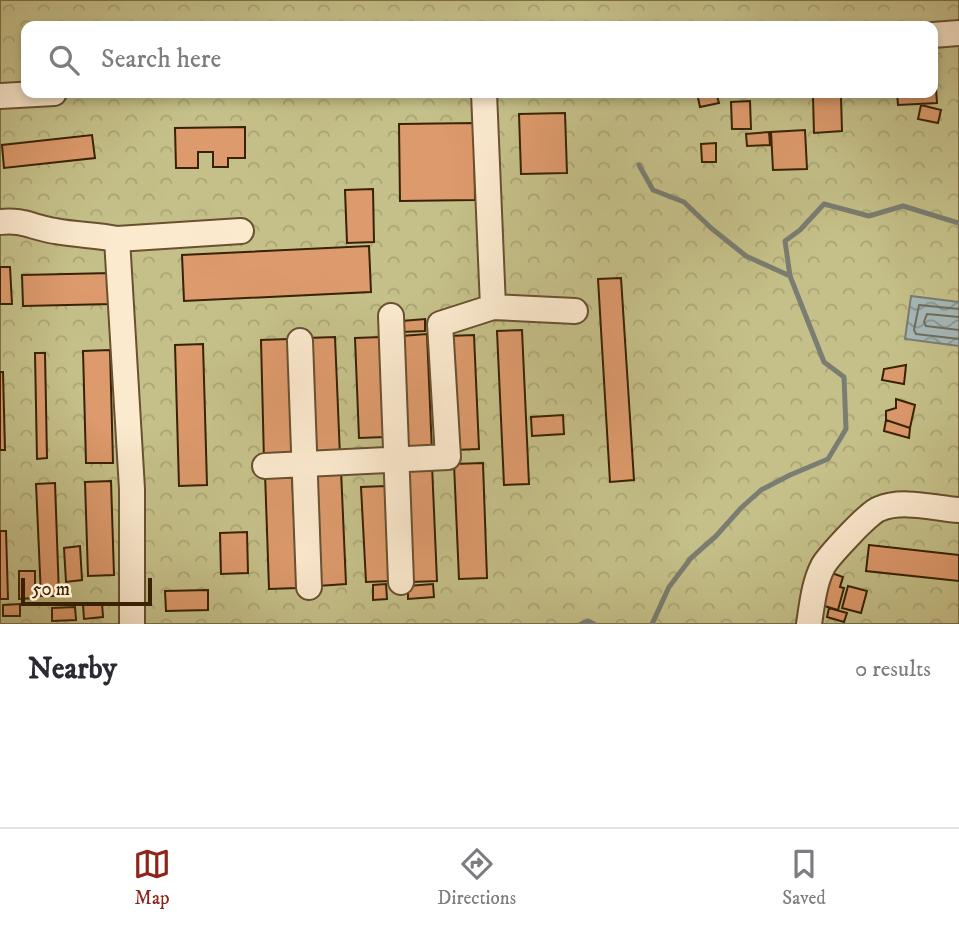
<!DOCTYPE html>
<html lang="en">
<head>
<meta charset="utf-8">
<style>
	body { margin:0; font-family:"IM FELL DW Pica",serif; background:#f2f2f3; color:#2b2b33 }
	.scale { position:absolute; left:21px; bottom:18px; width:131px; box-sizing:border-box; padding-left:7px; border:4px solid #382203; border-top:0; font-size:19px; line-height:24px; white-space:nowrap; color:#382203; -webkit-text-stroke:5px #fceacf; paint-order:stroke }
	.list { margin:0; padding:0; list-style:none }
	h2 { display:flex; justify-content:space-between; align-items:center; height:91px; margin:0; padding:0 28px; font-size:30px }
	h2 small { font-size:23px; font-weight:400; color:#7c7c81 }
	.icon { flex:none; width:38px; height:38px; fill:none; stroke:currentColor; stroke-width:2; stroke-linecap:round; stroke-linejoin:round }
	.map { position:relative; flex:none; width:959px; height:624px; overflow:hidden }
	.search { position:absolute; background:#fff; box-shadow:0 4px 10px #0003; left:21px; right:21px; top:21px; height:77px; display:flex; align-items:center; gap:18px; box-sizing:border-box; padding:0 24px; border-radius:14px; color:#7c7c81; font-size:26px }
	.sheet { height:203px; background:#fff }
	nav { display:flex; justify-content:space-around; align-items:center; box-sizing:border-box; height:98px; border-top:2px solid #e1e1e2; background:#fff; font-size:19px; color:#7c7c81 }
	nav a { display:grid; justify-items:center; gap:4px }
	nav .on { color:#8f2418 }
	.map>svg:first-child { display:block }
	.forest { fill:url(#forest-crowns); stroke:#7e7146; stroke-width:2; fill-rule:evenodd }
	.water { fill:url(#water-waves); stroke:#7a7d71; stroke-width:2 }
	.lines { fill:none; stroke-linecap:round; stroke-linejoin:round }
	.shore { stroke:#6f6e5e; stroke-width:2 }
	.stream { stroke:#7a7d71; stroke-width:5 }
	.building { fill:#dd9a6c; stroke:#382203; stroke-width:2 }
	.minor-casing { stroke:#695130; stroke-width:28 }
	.minor { stroke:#fceacf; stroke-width:24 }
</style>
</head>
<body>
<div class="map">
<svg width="959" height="624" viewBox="0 0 959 624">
	<defs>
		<pattern id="forest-crowns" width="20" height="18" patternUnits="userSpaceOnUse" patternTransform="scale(1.75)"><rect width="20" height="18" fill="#c5c089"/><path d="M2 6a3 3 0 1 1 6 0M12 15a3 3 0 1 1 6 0" fill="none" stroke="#aaa575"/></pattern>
		<pattern id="water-waves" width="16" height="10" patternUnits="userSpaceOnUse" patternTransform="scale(1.75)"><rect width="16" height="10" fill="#a6b9ba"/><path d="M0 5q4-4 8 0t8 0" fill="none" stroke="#889695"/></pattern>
	</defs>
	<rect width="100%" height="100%" fill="#fbdeb5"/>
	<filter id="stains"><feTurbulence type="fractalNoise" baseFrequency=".00286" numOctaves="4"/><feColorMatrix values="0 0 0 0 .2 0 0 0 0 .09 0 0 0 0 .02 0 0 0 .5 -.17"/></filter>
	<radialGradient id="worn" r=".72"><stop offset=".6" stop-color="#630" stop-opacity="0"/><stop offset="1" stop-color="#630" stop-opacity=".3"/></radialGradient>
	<path class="forest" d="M0,0H959V624H0ZM26,26H933V93H26Z"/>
	<path class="water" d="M911,296L959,302V346L905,339Z"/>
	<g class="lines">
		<path class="shore" d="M959,309L919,305L914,330L916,334L959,339
			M959,317L927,314L924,322L926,326L959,330"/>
		<path class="stream" d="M639,165L653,190L684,202L711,228L746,256L790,276L824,362L844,377L846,429L828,459L790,475L761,490L741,508L716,536L691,558L669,587L652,624
			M790,276L785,241L800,230L824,204L869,216L903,206L959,223
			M581,624L588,621L594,624"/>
	</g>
	<path class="building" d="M935,75L937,103L898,105L897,93H933V76Z
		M697,93H716L719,103L700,107Z
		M841,96L842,131L814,133L813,97Z
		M750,101L751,129H732L731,102Z
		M921,105L941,110L938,123L918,119Z
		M565,113L567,173L521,174L519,114Z
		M474,123L475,200L400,201L399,124Z
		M245,127V158H228V167H213V152H198V168H176L175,128Z
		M805,130L807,169L773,170L771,132Z
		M769,132L770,145L747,146L746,134Z
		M92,135L95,158L4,168L2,145Z
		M716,143V162H702L701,144Z
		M373,189L374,242L347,243L345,190Z
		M369,246L371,292L184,301L182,255Z
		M0,267H10L12,304H0Z
		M112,273V304L23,306L22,275Z
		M621,278L634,480L610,482L598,279Z
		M425,319V331L402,332V321Z
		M522,330L529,484L504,485L497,331Z
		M427,334L432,452L406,453L401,336Z
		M474,335L479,449L454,450L449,336Z
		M335,337L340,456L312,457L307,338Z
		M381,337L385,437L359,438L355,338Z
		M288,339L292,460L264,461L261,340Z
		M203,344L207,485L179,486L175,345Z
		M110,350L113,463H86L83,351Z
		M35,353H45L47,458L37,459Z
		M906,365L904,384L882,380L884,369Z
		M0,372H3L5,450H0Z
		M896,399L915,405L910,428L886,420V411L896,408Z
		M563,415L564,434L532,436L531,417Z
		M886,420L910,428L909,438L884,431Z
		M483,463L487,578L459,579L454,464Z
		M432,465L437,581L412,582L407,466Z
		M341,470L346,584L318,586L313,471Z
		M292,472L297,588L269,589L265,473Z
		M111,481L114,575L88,576L85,482Z
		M55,483L59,596H41L36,484Z
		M386,486L391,581L366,582L361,487Z
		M0,531H6L8,599H0Z
		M247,532L248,573L221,574L220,533Z
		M869,545L959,555V581L866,571Z
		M80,546L82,580L66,582L64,548Z
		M19,571H35V598L19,599Z
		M832,573L843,577L840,587L844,588L838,610L821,605Z
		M386,584L387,599L373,600V585Z
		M433,584L434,597L408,599V586Z
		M848,586L867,591L861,613L842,608Z
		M208,590V610L166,611L165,591Z
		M102,603L103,617L84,619L83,605Z
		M20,604V616H3V605Z
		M75,607L76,620L52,621V608Z
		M829,608L847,613L844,622L827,617Z"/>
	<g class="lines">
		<defs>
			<path id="minor" d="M933,35L959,33
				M484,93L493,307
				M0,96L54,93
				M0,222C22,219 34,228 55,231C76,235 97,235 117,239L132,489V624
				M117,239L241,231
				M391,316L401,582
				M300,341L309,587
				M265,466L448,457L440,324L493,307L575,311
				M809,624C812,605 814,583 823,566C828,557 869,512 879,509C902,499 934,508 959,510"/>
		</defs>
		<use href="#minor" class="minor-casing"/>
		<use href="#minor" class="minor"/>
	</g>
	<rect width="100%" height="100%" filter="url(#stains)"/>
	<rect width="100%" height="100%" fill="url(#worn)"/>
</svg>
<div class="scale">50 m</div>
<div class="search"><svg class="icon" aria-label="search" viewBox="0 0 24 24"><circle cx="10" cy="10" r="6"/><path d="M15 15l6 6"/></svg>Search here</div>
</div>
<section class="sheet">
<h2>Nearby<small>0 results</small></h2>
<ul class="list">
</ul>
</section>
<nav>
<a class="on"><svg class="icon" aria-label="map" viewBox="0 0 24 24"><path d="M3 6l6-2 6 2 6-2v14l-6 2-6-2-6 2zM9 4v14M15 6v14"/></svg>Map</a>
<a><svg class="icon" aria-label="directions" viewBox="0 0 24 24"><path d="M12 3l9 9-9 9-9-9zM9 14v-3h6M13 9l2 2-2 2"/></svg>Directions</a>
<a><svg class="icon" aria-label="saved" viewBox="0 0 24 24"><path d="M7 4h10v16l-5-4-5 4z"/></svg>Saved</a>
</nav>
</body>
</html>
